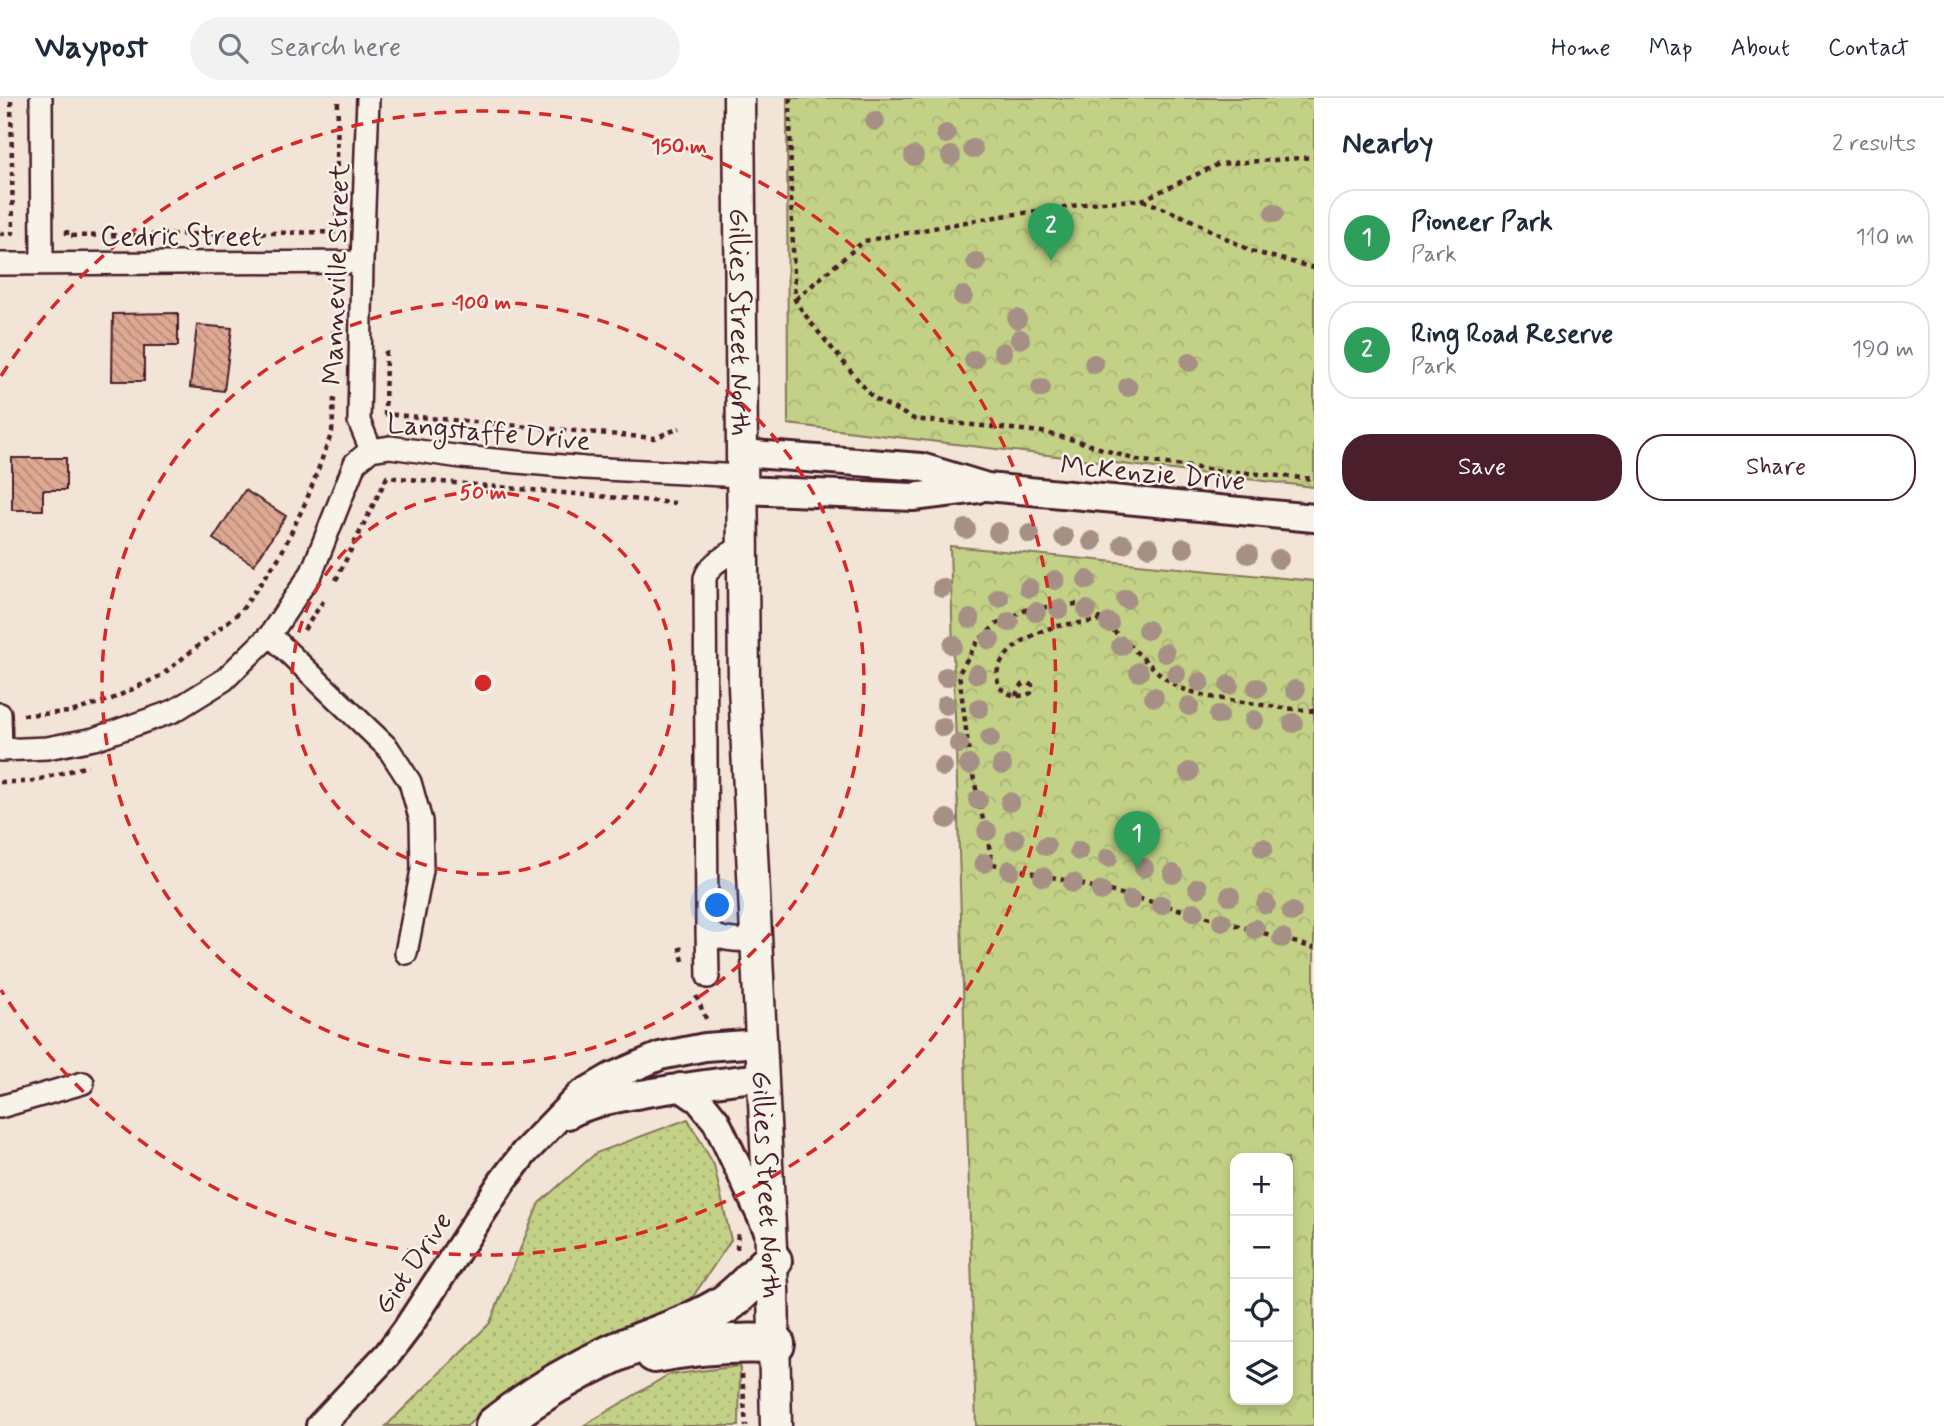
<!DOCTYPE html>
<html lang="en">
<head>
<meta charset="utf-8">
<style>
	body { margin:0; font-family:Mynerve,sans-serif; background:#f2f2f3; color:#1f2937 }
	.controls { position:absolute; right:21px; bottom:21px; display:grid; overflow:hidden; border-radius:14px; box-shadow:0 4px 10px #0003 }
	.controls button { width:63px; height:63px; display:grid; place-items:center; padding:0; border:0; border-bottom:2px solid #e0e1e3; background:#fff; color:#1f2937; font:35px sans-serif }
	.you { position:absolute; left:718px; top:808px; width:24px; height:24px; margin:-18px; border:5px solid #fff; border-radius:50%; background:#1a73e8; box-shadow:0 0 0 10px #1a73e833 }
	.badge { display:grid; place-items:center; width:46px; height:46px; border-radius:50%; background:#4a1f2b; color:#fff; font-size:23px; font-weight:700 }
	.pin { position:absolute; translate:-50% -58px; filter:drop-shadow(0 2px 4px #0008) }
	.pin::after { content:''; position:absolute; top:37px; width:24px; height:21px; background:inherit; clip-path:polygon(0 0,100% 0,50% 100%) }
	.list { margin:0; padding:0; list-style:none }
	h2 { display:flex; justify-content:space-between; align-items:center; height:91px; margin:0; padding:0 28px; font-size:30px }
	h2 small { font-size:23px; font-weight:400; color:#747a83 }
	.list li { display:grid; grid-template-columns:46px 1fr auto; gap:21px; align-items:center; box-sizing:border-box; height:98px; margin:0 14px 14px; padding:0 14px; border:2px solid #e0e1e3; border-radius:28px }
	.list b { display:block; font-size:26px; white-space:nowrap }
	.list p { margin:0; font-size:23px; white-space:nowrap; color:#747a83 }
	.list em { font-size:23px; font-style:normal; color:#747a83 }
	.actions { display:flex; gap:14px; padding:21px 28px }
	.actions a { flex:1; padding:16px 0; border:2px solid #4a1f2b; border-radius:28px; text-align:center; font-size:24px; color:#4a1f2b }
	.actions .main { background:#4a1f2b; color:#fff }
	.icon { flex:none; width:38px; height:38px; fill:none; stroke:currentColor; stroke-width:2; stroke-linecap:round; stroke-linejoin:round }
	.map { position:relative; flex:none; width:1314px; height:1328px; overflow:hidden }
	header { display:flex; align-items:center; gap:42px; box-sizing:border-box; height:98px; padding:0 35px; background:#fff; border-bottom:2px solid #e0e1e3 }
	header strong { font-size:33px }
	nav { display:flex; gap:38px; margin-inline-start:auto; font-size:24px }
	.search { width:490px; height:63px; background:#f2f2f3; display:flex; align-items:center; gap:18px; box-sizing:border-box; padding:0 24px; border-radius:38px; color:#747a83; font-size:26px }
	main { display:flex }
	aside { flex:1; background:#fff }
	.map>svg:first-child { display:block }
	.grass { fill:url(#grass-dots); stroke:#867858; stroke-width:2 }
	.park { fill:url(#park-crowns); stroke:#867858; stroke-width:2; fill-rule:evenodd }
	.building { fill:url(#building-back-hatch); stroke:#4a1f2b; stroke-width:2 }
	.lines { fill:none; stroke-linecap:round; stroke-linejoin:round }
	.minor-casing { stroke:#4a1f2b; stroke-width:26 }
	.tertiary-casing { stroke:#4a1f2b; stroke-width:32 }
	.secondary-casing { stroke:#4a1f2b; stroke-width:35 }
	.motorway-casing { stroke:#4a1f2b; stroke-width:44 }
	.path { stroke:#4a1f2b; stroke-width:4.5; stroke-dasharray:5 5; stroke-linecap:butt }
	.minor { stroke:#f7f3e8; stroke-width:21 }
	.tertiary { stroke:#f7f3e8; stroke-width:26 }
	.secondary { stroke:#f7f3e8; stroke-width:30 }
	.motorway { stroke:#f7f3e8; stroke-width:38 }
	.tree { fill:#a69085 }
	.ring { fill:none; stroke:#d62828; stroke-width:3.5; stroke-dasharray:12 9 }
	.labels { text-anchor:middle; stroke-width:5; stroke-linejoin:round; paint-order:stroke }
	.street-label { font-size:28px; fill:#4a1f2b; stroke:#f7f3e8 }
	.centre { fill:#d62828; stroke:#f7f3e8; stroke-width:3.5 }
	.ring-label { font-size:21px; text-anchor:middle; font-weight:bold; fill:#d62828; stroke:#f7f3e8; stroke-width:5; stroke-linejoin:round; paint-order:stroke }
</style>
</head>
<body>
<header>
<strong>Waypost</strong>
<div class="search"><svg class="icon" aria-label="search" viewBox="0 0 24 24"><circle cx="10" cy="10" r="6"/><path d="M15 15l6 6"/></svg>Search here</div>
<nav><a>Home</a><a>Map</a><a>About</a><a>Contact</a></nav>
</header>
<main>
<div class="map">
<svg width="1314" height="1328" viewBox="0 0 1314 1328">
	<defs>
		<pattern id="grass-dots" width="8" height="8" patternUnits="userSpaceOnUse" patternTransform="scale(1.75)"><rect width="8" height="8" fill="#c2d186"/><path d="M2 2h.1M6 6h.1" fill="none" stroke="#a8b374" stroke-width="1.8" stroke-linecap="round"/></pattern>
		<pattern id="park-crowns" width="20" height="18" patternUnits="userSpaceOnUse" patternTransform="scale(1.75)"><rect width="20" height="18" fill="#c2d186"/><path d="M2 6a3 3 0 1 1 6 0M12 15a3 3 0 1 1 6 0" fill="none" stroke="#a8b374"/></pattern>
		<pattern id="building-back-hatch" width="6" height="6" patternUnits="userSpaceOnUse" patternTransform="scale(1.75)"><rect width="6" height="6" fill="#dea992"/><path d="M-1 5l2 2M0 0l6 6M5-1l2 2" fill="none" stroke="#b68977"/></pattern>
	</defs>
	<rect width="100%" height="100%" fill="#f2e4d7"/>
	<filter id="ink" filterUnits="userSpaceOnUse"><feTurbulence type="fractalNoise" baseFrequency=".0143" numOctaves="2"/><feDisplacementMap in="SourceGraphic" scale="14" xChannelSelector="R" yChannelSelector="G"/><feConvolveMatrix kernelMatrix="1 2 1 2 8 2 1 2 1" color-interpolation-filters="sRGB"/></filter>
	<g filter="url(#ink)">
		<path class="grass" d="M688,1021L714,1067L731,1142L692,1200L493,1305L467,1328H386L490,1225L539,1105L596,1055Z
			M740,1268L739,1328H583L668,1277Z"/>
		<path class="park" d="M787,0H1314V389L788,326Z
			M950,448L1314,483V1328H976ZM1288,1060V1302H1235V1060Z"/>
		<path class="building" d="M178,215V248H144V283H112L113,216Z
			M197,227L232,230L224,293L190,289Z
			M12,360H66V392H43V412H12Z
			M245,392L286,418L254,467L213,441Z"/>
		<g class="lines">
			<defs>
				<path id="minor" d="M41,0L42,165
					M368,0L362,164L359,323L371,352
					M0,166L362,164
					M742,448C729,457 710,464 705,480L707,831C719,844 738,842 756,843
					M270,537L388,650L410,684L421,723L422,772L406,855
					M0,616L1,652
					M0,652L47,650L94,641L174,613L224,582L270,537L312,474L355,365L371,352L390,349L461,359L585,370L742,378
					M707,831L708,879
					M0,1009L83,985"/>
				<path id="tertiary" d="M742,355L921,369L987,389L1314,420
					M742,392L913,399L978,391
					M680,989L699,1002L716,1023L768,1133
					M568,1017C593,1003 625,999 653,994C689,988 726,983 762,979
					M320,1328L387,1257L406,1232L502,1084L524,1055L580,997L611,979L660,958L705,949L760,945"/>
				<g id="secondary">
					<path id="s1" d="M739,0L744,588L773,1191L776,1328"/>
				</g>
				<path id="motorway" d="M655,1255C694,1247 735,1244 775,1246
					M495,1328C531,1299 569,1276 610,1257C648,1239 689,1229 724,1207C742,1195 756,1177 772,1163"/>
			</defs>
			<use href="#minor" class="minor-casing"/>
			<use href="#tertiary" class="tertiary-casing"/>
			<use href="#secondary" class="secondary-casing"/>
			<use href="#motorway" class="motorway-casing"/>
			<path class="path" d="M790,0L791,98L795,202L811,225L873,300L914,321L1042,334L1078,343L1136,362L1215,372L1314,381
				M1143,102L1189,121L1251,153L1314,170
				M67,132V138L336,134L338,0
				M0,136L13,135L11,0
				M796,201L864,143L982,121L1099,104L1142,102L1219,66L1314,59
				M386,253L385,316L654,340L680,330
				M336,482L387,379L675,405
				M304,532L324,502
				M1016,598C1018,591 1020,588 1026,585L1032,587L1031,595C1018,601 1009,597 999,589C998,585 997,582 997,578C997,554 1037,532 1058,528C1072,525 1087,525 1102,522
				M1314,613L1283,610L1210,599L1179,590L1162,578L1102,522L1078,506L1028,511L997,526L978,543L959,575L970,664L993,766C1101,789 1208,818 1314,850
				M23,617L71,614L112,601L162,577L241,513L280,458L307,401L332,334L334,300
				M0,684H29L88,668
				M683,863L680,851L686,850
				M696,898L708,925
				M737,1151L738,1132
				M742,1276L746,1328"/>
			<use href="#minor" class="minor"/>
			<use href="#tertiary" class="tertiary"/>
			<use href="#secondary" class="secondary"/>
			<use href="#motorway" class="motorway"/>
		</g>
		<g class="tree">
			<circle cx="875" cy="23" r="10"/>
			<circle cx="946" cy="36" r="10"/>
			<circle cx="973" cy="51" r="10"/>
			<circle cx="914" cy="58" r="10"/>
			<circle cx="951" cy="58" r="10"/>
			<circle cx="1274" cy="115" r="10"/>
			<circle cx="976" cy="164" r="10"/>
			<circle cx="963" cy="198" r="10"/>
			<circle cx="1017" cy="221" r="10"/>
			<circle cx="1020" cy="241" r="10"/>
			<circle cx="1003" cy="254" r="10"/>
			<circle cx="974" cy="262" r="10"/>
			<circle cx="1190" cy="264" r="10"/>
			<circle cx="1094" cy="266" r="10"/>
			<circle cx="1128" cy="289" r="10"/>
			<circle cx="1041" cy="290" r="10"/>
			<circle cx="966" cy="431" r="10"/>
			<circle cx="998" cy="434" r="10"/>
			<circle cx="1030" cy="436" r="10"/>
			<circle cx="1064" cy="439" r="10"/>
			<circle cx="1092" cy="443" r="10"/>
			<circle cx="1123" cy="446" r="10"/>
			<circle cx="1149" cy="449" r="10"/>
			<circle cx="1184" cy="450" r="10"/>
			<circle cx="1248" cy="456" r="10"/>
			<circle cx="1279" cy="461" r="10"/>
			<circle cx="1055" cy="482" r="10"/>
			<circle cx="1087" cy="482" r="10"/>
			<circle cx="942" cy="490" r="10"/>
			<circle cx="1029" cy="490" r="10"/>
			<circle cx="999" cy="500" r="10"/>
			<circle cx="1126" cy="501" r="10"/>
			<circle cx="1059" cy="511" r="10"/>
			<circle cx="1087" cy="512" r="10"/>
			<circle cx="1036" cy="514" r="10"/>
			<circle cx="970" cy="521" r="10"/>
			<circle cx="1009" cy="524" r="10"/>
			<circle cx="1109" cy="525" r="10"/>
			<circle cx="1147" cy="532" r="10"/>
			<circle cx="990" cy="542" r="10"/>
			<circle cx="953" cy="547" r="10"/>
			<circle cx="1121" cy="548" r="10"/>
			<circle cx="1165" cy="555" r="10"/>
			<circle cx="1139" cy="574" r="10"/>
			<circle cx="977" cy="576" r="10"/>
			<circle cx="1176" cy="576" r="10"/>
			<circle cx="946" cy="579" r="10"/>
			<circle cx="1200" cy="584" r="10"/>
			<circle cx="1229" cy="587" r="10"/>
			<circle cx="1257" cy="590" r="10"/>
			<circle cx="1295" cy="592" r="10"/>
			<circle cx="1154" cy="599" r="10"/>
			<circle cx="946" cy="607" r="10"/>
			<circle cx="1189" cy="608" r="10"/>
			<circle cx="979" cy="610" r="10"/>
			<circle cx="1219" cy="617" r="10"/>
			<circle cx="1254" cy="622" r="10"/>
			<circle cx="1293" cy="625" r="10"/>
			<circle cx="943" cy="629" r="10"/>
			<circle cx="990" cy="640" r="10"/>
			<circle cx="959" cy="646" r="10"/>
			<circle cx="969" cy="667" r="10"/>
			<circle cx="1002" cy="667" r="10"/>
			<circle cx="943" cy="669" r="10"/>
			<circle cx="1189" cy="674" r="10"/>
			<circle cx="978" cy="702" r="10"/>
			<circle cx="1010" cy="704" r="10"/>
			<circle cx="947" cy="721" r="10"/>
			<circle cx="987" cy="733" r="10"/>
			<circle cx="1015" cy="741" r="10"/>
			<circle cx="1046" cy="748" r="10"/>
			<circle cx="1263" cy="750" r="10"/>
			<circle cx="1079" cy="753" r="10"/>
			<circle cx="1108" cy="760" r="10"/>
			<circle cx="984" cy="765" r="10"/>
			<circle cx="1144" cy="770" r="10"/>
			<circle cx="1010" cy="772" r="10"/>
			<circle cx="1173" cy="776" r="10"/>
			<circle cx="1043" cy="779" r="10"/>
			<circle cx="1073" cy="785" r="10"/>
			<circle cx="1198" cy="790" r="10"/>
			<circle cx="1101" cy="793" r="10"/>
			<circle cx="1230" cy="798" r="10"/>
			<circle cx="1131" cy="802" r="10"/>
			<circle cx="1266" cy="806" r="10"/>
			<circle cx="1161" cy="807" r="10"/>
			<circle cx="1194" cy="814" r="10"/>
			<circle cx="1292" cy="814" r="10"/>
			<circle cx="1222" cy="824" r="10"/>
			<circle cx="1255" cy="831" r="10"/>
			<circle cx="1282" cy="840" r="10"/>
		</g>
	</g>
	<g class="ring">
		<circle cx="483" cy="585" r="191"/>
		<circle cx="483" cy="585" r="381"/>
		<path d="M1 278A572 572 0 1 1 1 892"/>
	</g>
	<g class="labels">
		<g class="street-label">
			<text x="181" y="147">Cedric Street</text>
			<text transform="translate(335 176) rotate(-88)" y="10">Manneville Street</text>
			<text dy="10" stroke="none"><textPath href="#s1" startOffset="224">Gillies Street North</textPath></text>
			<text transform="translate(489 333) rotate(5)" y="10">Langstaffe Drive</text>
			<text transform="translate(1153 374) rotate(5)" y="10">McKenzie Drive</text>
			<text dy="10" stroke="none"><textPath href="#s1" startOffset="1087">Gillies Street North</textPath></text>
			<text transform="translate(412 1164) rotate(-56)" y="10">Giot Drive</text>
		</g>
	</g>
	<circle cx="483" cy="585" r="10" class="centre"/>
	<g class="ring-label">
		<text x="679" y="55">150 m</text>
		<text x="483" y="211">100 m</text>
		<text x="483" y="401">50 m</text>
	</g>
</svg>
<div class="controls">
<button>+</button>
<button>−</button>
<button><svg class="icon" aria-label="locate" viewBox="0 0 24 24"><circle cx="12" cy="12" r="6"/><path d="M12 2v4M12 18v4M2 12h4M18 12h4"/></svg></button>
<button><svg class="icon" aria-label="layers" viewBox="0 0 24 24"><path d="M12 4l9 5-9 5-9-5zM3 14l9 5 9-5"/></svg></button>
</div>
<div class="you"></div>
<div class="pin badge" style="left:1137px;top:771px;background:#2e9e5b">1</div>
<div class="pin badge" style="left:1051px;top:163px;background:#2e9e5b">2</div>
</div>
<aside>
<h2>Nearby<small>2 results</small></h2>
<ul class="list">
<li><span class="badge" style="background:#2e9e5b">1</span><div><b>Pioneer Park</b><p>Park</p></div><em>110 m</em></li>
<li><span class="badge" style="background:#2e9e5b">2</span><div><b>Ring Road Reserve</b><p>Park</p></div><em>190 m</em></li>
</ul>
<div class="actions"><a class="main">Save</a><a>Share</a></div>
</aside>
</main>
</body>
</html>
